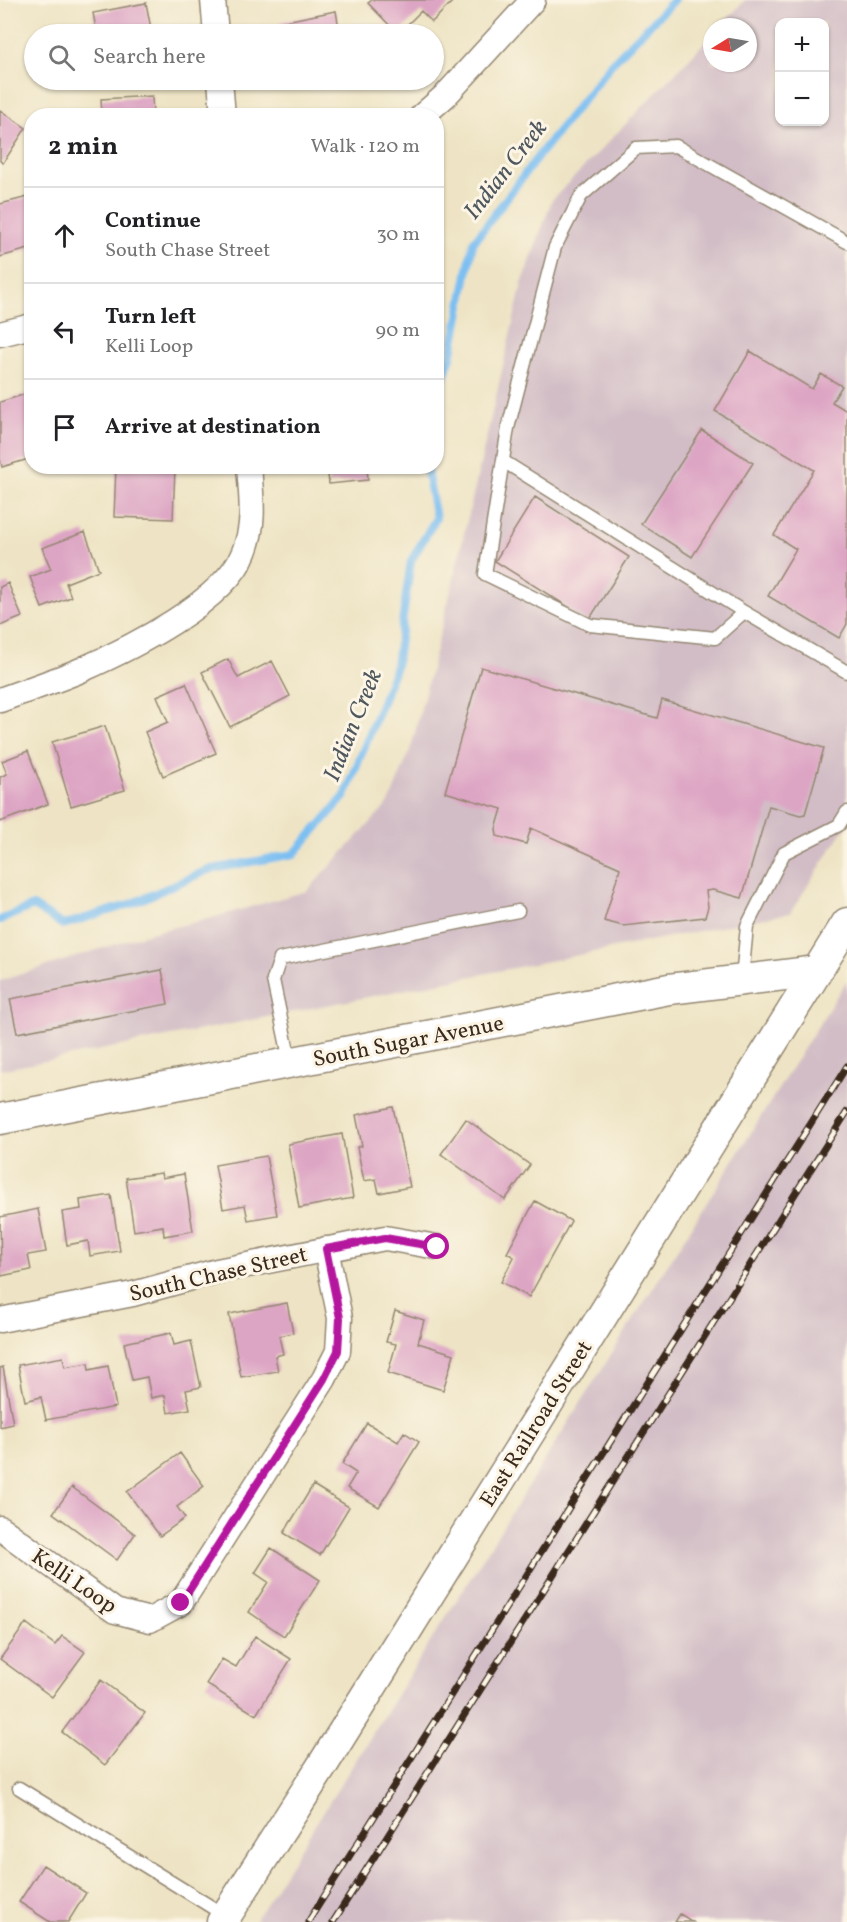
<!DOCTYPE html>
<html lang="en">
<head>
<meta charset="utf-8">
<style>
	body { margin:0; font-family:Vollkorn,serif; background:#f6f6f6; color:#202124 }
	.controls { position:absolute; right:18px; top:18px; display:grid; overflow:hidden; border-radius:12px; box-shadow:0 2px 4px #0004 }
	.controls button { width:54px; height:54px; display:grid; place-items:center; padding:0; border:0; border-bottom:2px solid #e0e0e0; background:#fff; color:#202124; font:30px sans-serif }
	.compass { position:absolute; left:703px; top:18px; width:54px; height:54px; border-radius:50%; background:#fff; box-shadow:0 2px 4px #0004; rotate:259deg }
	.stop { position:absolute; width:18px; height:18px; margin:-14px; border:4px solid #b5179e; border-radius:50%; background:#fff }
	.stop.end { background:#b5179e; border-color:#fff; box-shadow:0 2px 6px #0008 }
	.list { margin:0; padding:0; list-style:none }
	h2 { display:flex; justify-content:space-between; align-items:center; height:78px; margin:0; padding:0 24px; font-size:26px }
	h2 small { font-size:20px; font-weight:400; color:#757577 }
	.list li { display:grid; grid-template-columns:39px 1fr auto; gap:18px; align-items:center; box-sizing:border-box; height:96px; padding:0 24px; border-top:2px solid #e0e0e0 }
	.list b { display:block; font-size:22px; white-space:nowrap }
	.list p { margin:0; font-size:20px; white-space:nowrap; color:#757577 }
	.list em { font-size:20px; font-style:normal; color:#757577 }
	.icon { flex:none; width:33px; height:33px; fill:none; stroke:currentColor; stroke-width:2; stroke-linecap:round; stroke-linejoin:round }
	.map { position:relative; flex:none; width:847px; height:1922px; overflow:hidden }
	.search { position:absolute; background:#fff; box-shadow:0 2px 4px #0004; left:24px; top:24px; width:420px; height:66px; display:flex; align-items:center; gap:15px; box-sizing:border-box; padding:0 21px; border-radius:33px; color:#757577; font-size:22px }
	.panel { position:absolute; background:#fff; box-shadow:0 2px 4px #0004; left:24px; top:108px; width:420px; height:366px; border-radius:24px }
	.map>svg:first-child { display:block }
	.industrial { fill:#d2bdc6; fill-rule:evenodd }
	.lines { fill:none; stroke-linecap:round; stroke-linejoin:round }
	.stream { stroke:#7dbff2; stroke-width:8 }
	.building { fill:#dda5c4 }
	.service-casing { stroke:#948772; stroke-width:15 }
	.minor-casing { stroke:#948772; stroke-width:27 }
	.tertiary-casing { stroke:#948772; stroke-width:33 }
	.service { stroke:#fff; stroke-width:12 }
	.minor { stroke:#fff; stroke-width:24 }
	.tertiary { stroke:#fff; stroke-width:30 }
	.rail-casing { stroke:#3b2a1e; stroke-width:7 }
	.rail { stroke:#fcf5e5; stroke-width:4.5; stroke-dasharray:14; stroke-linecap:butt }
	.route { stroke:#b5179e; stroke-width:8 }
	.labels { text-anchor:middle; stroke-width:6; stroke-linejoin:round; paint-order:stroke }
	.street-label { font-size:22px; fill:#3b2a1e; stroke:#fcf5e5 }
	.water-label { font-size:24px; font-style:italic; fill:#4f575e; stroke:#fcf5e5 }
</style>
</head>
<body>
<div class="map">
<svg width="847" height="1922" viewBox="0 0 847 1922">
	<rect width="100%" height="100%" fill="#fcf5e5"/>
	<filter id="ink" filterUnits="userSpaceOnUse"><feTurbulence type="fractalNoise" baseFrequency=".0167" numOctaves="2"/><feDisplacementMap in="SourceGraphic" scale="12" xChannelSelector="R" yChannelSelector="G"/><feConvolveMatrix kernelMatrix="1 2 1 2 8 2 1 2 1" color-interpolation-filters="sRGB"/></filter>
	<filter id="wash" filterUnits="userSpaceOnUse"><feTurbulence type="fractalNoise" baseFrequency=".008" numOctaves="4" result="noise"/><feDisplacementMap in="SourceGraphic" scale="24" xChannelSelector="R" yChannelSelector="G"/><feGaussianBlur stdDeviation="1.35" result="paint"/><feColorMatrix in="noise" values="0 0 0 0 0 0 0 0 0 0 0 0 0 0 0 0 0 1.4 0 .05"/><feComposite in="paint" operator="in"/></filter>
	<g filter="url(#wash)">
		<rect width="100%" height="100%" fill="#eee4c5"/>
		<path class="industrial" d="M745,0H847V825L790,913L0,1070V981L150,933L208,919L307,891L389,803L411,748L452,586L522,284L552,200L712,35V63H748V27H720ZM780,22H824V122H780Z
			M847,980V1922H254Z"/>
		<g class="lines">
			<path class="stream" d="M436,399L451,357L473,243L539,155L614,61L674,0
				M0,920L33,906L63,925L131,904L208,870L294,854L345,796L396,666L411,561L436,518L426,466"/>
		</g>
		<g id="blocks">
			<path class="building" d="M372,0H454L432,22L421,11L398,34L368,3Z
				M146,3L152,34H97L93,13Z
				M336,11L340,34H282L280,22Z
				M152,96L153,116H102L101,99Z
				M0,110L26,128L3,163L0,161Z
				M32,196V248L0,257V204Z
				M750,351L812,389L821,374L842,386L832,402L847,411V624L839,638L768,596L796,549L774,535L814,470L715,411Z
				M29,393L32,402V458L2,467L0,459V402Z
				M702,430L753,463L692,557L641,524Z
				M116,466L175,468L173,519L114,517Z
				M327,466H367L368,480L329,484Z
				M535,497L629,557L589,620L495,561Z
				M85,532L99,570L66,583L71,597L42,608L30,577L51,569L42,548Z
				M8,583L22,617L0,626V587Z
				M228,659L238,678L272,661L290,696L230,727L202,672Z
				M481,667L657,718L662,700L824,748L805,814L800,815L769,806L742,898L713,890L706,891L708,907L705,917L623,926L604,921L620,868L531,828L526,844L497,836L496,829L502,809L445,792Z
				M186,683L216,753L163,776L145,732L168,722L157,696Z
				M105,726L125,790L71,806L52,742Z
				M28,751L48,804L0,822V777L7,774L2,761Z
				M162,970L168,1004L17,1033L10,999Z
				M393,1107L410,1187L379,1193L376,1179L364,1181L357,1147L362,1146L356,1115Z
				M466,1119L530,1165L505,1200L441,1154Z
				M342,1134L353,1198L299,1208L288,1144Z
				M266,1156L277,1215L248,1220L245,1205L223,1209L215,1165Z
				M161,1173L162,1178L184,1174L193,1231L164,1236L163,1226L134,1231L126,1178Z
				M111,1195L120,1251L90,1256L88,1241L67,1245L62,1212L81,1209L80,1200Z
				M535,1201L571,1221L529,1297L501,1282L514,1257L507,1253Z
				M38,1209L46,1252L28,1255L31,1270L1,1276L0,1217Z
				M287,1303L293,1333L279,1336L283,1354L275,1356L278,1371L241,1377L229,1314Z
				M395,1311L424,1320L418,1343L454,1354L443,1390L388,1373L396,1344L386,1342Z
				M171,1333L174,1345L191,1341L201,1387L186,1390L190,1409L168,1413L165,1395L151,1398L147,1377L132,1380L124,1343Z
				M63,1357L65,1367L88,1363L89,1370L108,1366L116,1407L46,1420L41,1397L25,1401L18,1365Z
				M3,1367L13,1424L0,1427V1368Z
				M367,1423L398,1442L404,1432L419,1442L379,1507L347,1488L356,1473L342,1464Z
				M180,1453L204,1486L177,1507L185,1518L160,1536L127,1492Z
				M313,1485L349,1507L320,1555L284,1533Z
				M72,1487L135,1534L117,1560L53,1513Z
				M271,1548L320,1580L284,1636L249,1612L268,1582L255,1573Z
				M26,1623L55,1645L62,1636L85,1652L52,1697L0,1659Z
				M255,1636L291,1659L256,1715L206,1684L222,1659L236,1667Z
				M101,1680L145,1713L105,1765L62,1732Z
				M43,1865L86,1893L68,1922H50L19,1902Z
				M680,1914L693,1922H675Z"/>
		</g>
	</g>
	<g filter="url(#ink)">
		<use href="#blocks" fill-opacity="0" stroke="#948772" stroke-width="1.5"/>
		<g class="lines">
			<defs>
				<path id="service" d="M503,461L744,612L847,672
					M744,612L715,638L590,625L485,574L508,428L555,247L581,196L636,148L676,146L847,242
					M742,979L747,926L784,853L839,825L847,812
					M290,1061L273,980L280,959L518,911
					M19,1788L226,1916"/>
				<path id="minor" d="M213,0L216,34
					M220,80L223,116
					M422,116L446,95L533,0
					M0,334L32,326
					M0,700C27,690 55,681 81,670C129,649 225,602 244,552C256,522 251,497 249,466
					M0,1320L133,1294L217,1271L385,1238L437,1247
					M0,1528L115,1611L150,1620L181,1603L324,1379L338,1351L340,1318L326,1249"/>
				<path id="tertiary" d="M0,1119L669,989L817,971
					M222,1922L322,1766L847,923"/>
			</defs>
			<use href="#service" class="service-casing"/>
			<use href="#minor" class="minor-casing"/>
			<use href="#tertiary" class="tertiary-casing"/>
			<use href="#service" class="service"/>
			<use href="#minor" class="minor"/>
			<use href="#tertiary" class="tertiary"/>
			<defs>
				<path id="rail" d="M308,1922L847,1066
					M333,1922L847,1112"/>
			</defs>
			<use href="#rail" class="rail-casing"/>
			<use href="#rail" class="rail"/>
		</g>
	</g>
	<g class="lines" filter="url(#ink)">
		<path class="route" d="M181,1603L324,1379L338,1351L340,1318L326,1249L385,1238L437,1247"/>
	</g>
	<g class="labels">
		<g class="street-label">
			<text transform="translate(408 1040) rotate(-11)" y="8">South Sugar Avenue</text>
			<text transform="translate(218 1273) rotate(-13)" y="8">South Chase Street</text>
			<text transform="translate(535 1423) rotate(-58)" y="8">East Railroad Street</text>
			<text transform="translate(75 1580) rotate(34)" y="8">Kelli Loop</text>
		</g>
		<g class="water-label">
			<text transform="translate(505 169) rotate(-52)" y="8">Indian Creek</text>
			<text transform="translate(352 725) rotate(-68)" y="8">Indian Creek</text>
		</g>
	</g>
</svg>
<div class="controls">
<button>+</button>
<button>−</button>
</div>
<svg class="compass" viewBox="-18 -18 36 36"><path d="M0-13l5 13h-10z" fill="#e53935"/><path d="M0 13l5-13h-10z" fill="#757577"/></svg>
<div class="stop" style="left:437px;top:1247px"></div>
<div class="stop end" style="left:181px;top:1603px"></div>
<div class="search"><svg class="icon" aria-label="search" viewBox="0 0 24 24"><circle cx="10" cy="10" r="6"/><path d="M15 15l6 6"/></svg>Search here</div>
<section class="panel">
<h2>2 min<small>Walk · 120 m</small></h2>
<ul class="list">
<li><svg class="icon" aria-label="ahead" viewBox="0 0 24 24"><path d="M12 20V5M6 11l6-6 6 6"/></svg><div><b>Continue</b><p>South Chase Street</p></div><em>30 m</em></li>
<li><svg class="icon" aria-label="left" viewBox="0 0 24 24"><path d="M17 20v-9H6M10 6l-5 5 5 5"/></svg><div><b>Turn left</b><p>Kelli Loop</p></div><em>90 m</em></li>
<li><svg class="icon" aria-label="arrive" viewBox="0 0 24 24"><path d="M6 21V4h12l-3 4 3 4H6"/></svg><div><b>Arrive at destination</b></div></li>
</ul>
</section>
</div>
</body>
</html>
